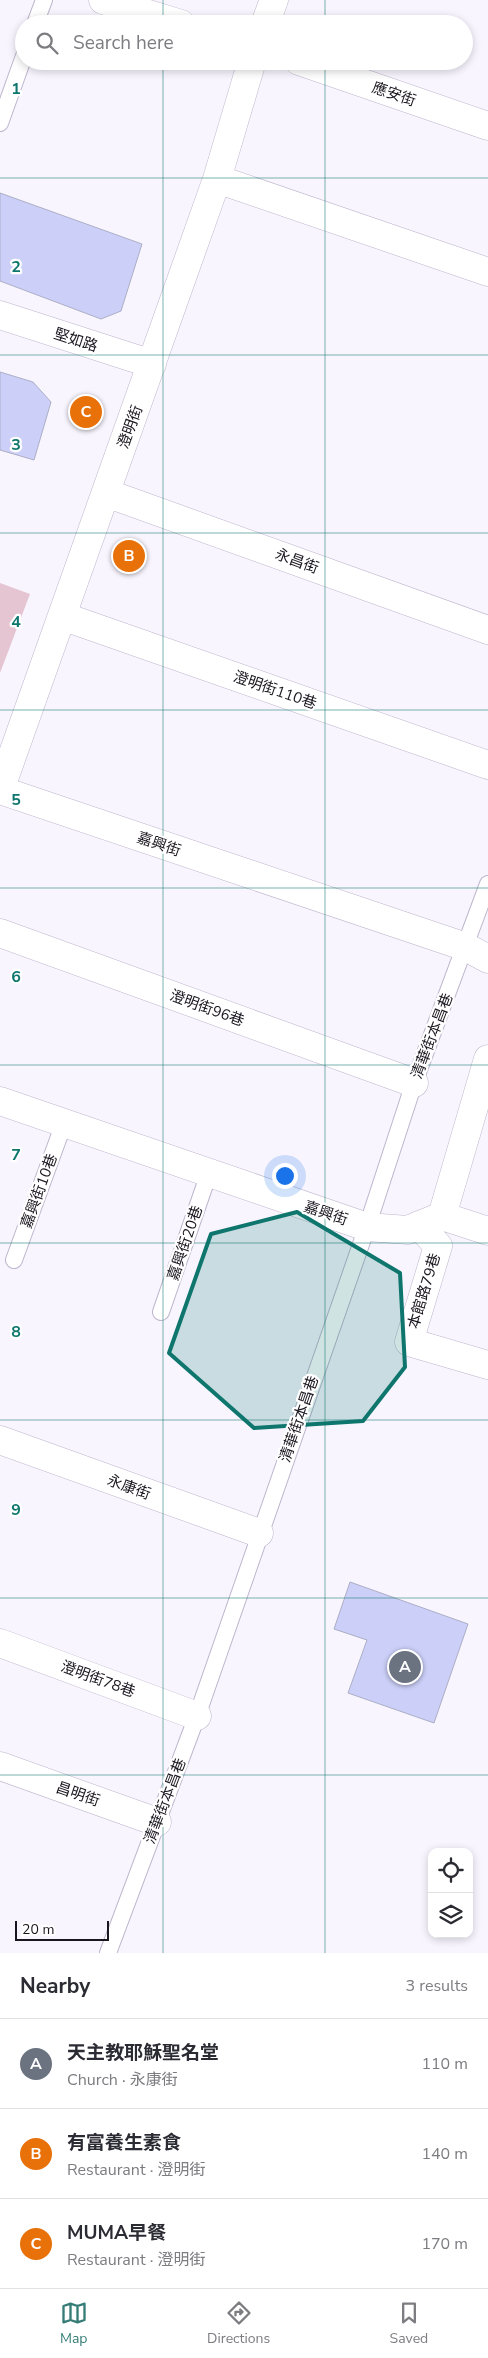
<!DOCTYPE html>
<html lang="en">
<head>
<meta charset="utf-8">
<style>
	body { margin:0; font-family:"Nunito Sans","Noto Sans TC",sans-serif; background:#f7f7f7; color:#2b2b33 }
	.controls { position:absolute; right:15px; bottom:15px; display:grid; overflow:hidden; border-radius:10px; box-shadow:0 2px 8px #0003 }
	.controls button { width:45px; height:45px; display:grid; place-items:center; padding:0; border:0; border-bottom:1px solid #e1e1e2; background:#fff; color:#2b2b33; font:25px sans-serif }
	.scale { position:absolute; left:15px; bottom:12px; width:94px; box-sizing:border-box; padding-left:5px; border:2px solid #1a161f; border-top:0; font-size:14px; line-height:18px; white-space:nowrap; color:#1a161f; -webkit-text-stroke:4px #fff; paint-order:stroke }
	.you { position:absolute; left:284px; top:1175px; width:18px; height:18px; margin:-12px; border:4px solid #fff; border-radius:50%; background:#1a73e8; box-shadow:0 0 0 8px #1a73e833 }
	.badge { display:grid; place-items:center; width:32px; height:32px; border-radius:50%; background:#347c75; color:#fff; font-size:16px; font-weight:700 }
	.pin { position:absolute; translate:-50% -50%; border:2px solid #fff; box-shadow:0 1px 5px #0006 }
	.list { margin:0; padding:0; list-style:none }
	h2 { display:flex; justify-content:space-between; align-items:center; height:65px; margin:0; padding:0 20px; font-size:21px }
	h2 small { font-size:16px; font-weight:400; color:#7c7c81 }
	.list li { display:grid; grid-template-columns:32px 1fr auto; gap:15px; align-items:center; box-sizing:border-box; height:90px; padding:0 20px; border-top:1px solid #e1e1e2 }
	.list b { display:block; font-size:19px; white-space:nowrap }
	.list p { margin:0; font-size:16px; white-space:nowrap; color:#7c7c81 }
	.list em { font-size:16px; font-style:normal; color:#7c7c81 }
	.icon { flex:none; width:28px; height:28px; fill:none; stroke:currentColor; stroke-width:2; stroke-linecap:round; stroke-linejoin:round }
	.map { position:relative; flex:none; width:488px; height:1953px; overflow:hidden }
	.search { position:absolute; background:#fff; box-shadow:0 2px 8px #0003; left:15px; right:15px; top:15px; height:55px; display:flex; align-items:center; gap:12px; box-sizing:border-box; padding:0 18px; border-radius:28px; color:#7c7c81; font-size:19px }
	.sheet { height:335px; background:#fff }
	nav { display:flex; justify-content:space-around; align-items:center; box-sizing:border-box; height:70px; border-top:1px solid #e1e1e2; background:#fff; font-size:14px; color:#7c7c81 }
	nav a { display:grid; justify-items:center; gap:2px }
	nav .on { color:#347c75 }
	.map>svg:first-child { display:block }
	.green { fill:#e6c5d3 }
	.building { fill:#ccd0f8; stroke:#acaec6 }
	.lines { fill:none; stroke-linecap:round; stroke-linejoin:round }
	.service-casing { stroke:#bfb5cd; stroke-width:18 }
	.minor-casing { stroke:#bfb5cd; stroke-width:29 }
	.service { stroke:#fff; stroke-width:16 }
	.minor { stroke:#fff; stroke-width:28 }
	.marked { fill:#0f766e; fill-opacity:0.2; stroke:#0f766e; stroke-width:4; stroke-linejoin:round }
	.grid { fill:none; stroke:#0f766e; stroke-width:1; stroke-opacity:0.55 }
	.labels { text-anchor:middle; stroke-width:4.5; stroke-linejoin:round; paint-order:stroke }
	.street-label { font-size:15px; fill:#1a161f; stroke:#fff }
	.grid-label { font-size:16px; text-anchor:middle; font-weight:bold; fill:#0f766e; stroke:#fff; stroke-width:4.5; stroke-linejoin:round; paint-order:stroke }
</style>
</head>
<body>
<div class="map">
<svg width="488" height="1953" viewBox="0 0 488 1953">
	<rect width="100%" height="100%" fill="#f8f5fe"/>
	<path class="green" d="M0,583L30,594L0,673Z"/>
	<path class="building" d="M0,193L142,244L121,311L101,319L0,281Z
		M0,372L33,382L51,402L34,460L0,450Z
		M350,1582L468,1624L434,1723L348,1693L367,1640L334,1629Z"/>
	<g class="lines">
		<defs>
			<path id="service" d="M35,24L44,0
				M0,123L24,56
				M14,1260L64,1123
				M161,1312L209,1173
				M108,1953L197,1716L367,1227L414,1083L488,884"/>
			<path id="minor" d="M103,0L181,24
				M265,24L274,0
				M299,61L488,126
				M217,179L488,272
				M0,315L152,364
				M106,493L488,630
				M62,616L488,765
				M0,790L217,179L252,61
				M0,790L466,947L488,959
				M0,933L414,1083
				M0,1101L367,1227L408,1230L442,1216L488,1059
				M442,1216L488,1231
				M419,1225L438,1246L409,1342L488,1365
				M0,1440L259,1533
				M0,1643L197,1716
				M0,1766L157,1822"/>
		</defs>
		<use href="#service" class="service-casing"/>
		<use href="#minor" class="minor-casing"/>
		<use href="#service" class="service"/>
		<use href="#minor" class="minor"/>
	</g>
	<path class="marked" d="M297,1212L400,1273L405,1367L363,1421L254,1428L169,1353L211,1234Z"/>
	<path class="grid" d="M163,0V24M325,0V24M163,61V1953M325,61V1953M0,178H488M0,355H488M0,533H488M0,710H488M0,888H488M0,1065H488M0,1243H488M0,1420H488M0,1598H488M0,1775H488"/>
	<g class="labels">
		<g class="street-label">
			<text transform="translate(394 94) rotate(19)" y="5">應安街</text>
			<text transform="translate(76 340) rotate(18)" y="5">堅如路</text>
			<text transform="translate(130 427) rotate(-70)" y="5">澄明街</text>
			<text transform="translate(297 561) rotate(20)" y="5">永昌街</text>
			<text transform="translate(275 690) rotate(19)" y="5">澄明街110巷</text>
			<text transform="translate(159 844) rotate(19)" y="5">嘉興街</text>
			<text transform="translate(207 1008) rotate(20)" y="5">澄明街96巷</text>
			<text transform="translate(432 1036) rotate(-69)" y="5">清華街本昌巷</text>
			<text transform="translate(39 1191) rotate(-70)" y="5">嘉興街10巷</text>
			<text transform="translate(326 1213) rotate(19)" y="5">嘉興街</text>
			<text transform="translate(185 1243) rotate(-71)" y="5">嘉興街20巷</text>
			<text transform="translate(424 1291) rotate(-73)" y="5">本館路79巷</text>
			<text transform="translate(299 1419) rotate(-71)" y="5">清華街本昌巷</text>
			<text transform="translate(129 1487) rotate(20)" y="5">永康街</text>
			<text transform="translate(98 1679) rotate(20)" y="5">澄明街78巷</text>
			<text transform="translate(78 1794) rotate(19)" y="5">昌明街</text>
			<text transform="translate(165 1801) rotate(-69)" y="5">清華街本昌巷</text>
		</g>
	</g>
	<g class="grid-label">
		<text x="16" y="94">1</text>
		<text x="16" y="272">2</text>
		<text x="16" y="450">3</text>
		<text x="16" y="627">4</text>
		<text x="16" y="805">5</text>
		<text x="16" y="982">6</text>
		<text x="16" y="1160">7</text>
		<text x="16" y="1337">8</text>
		<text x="16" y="1515">9</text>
	</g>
</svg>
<div class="controls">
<button><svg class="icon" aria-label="locate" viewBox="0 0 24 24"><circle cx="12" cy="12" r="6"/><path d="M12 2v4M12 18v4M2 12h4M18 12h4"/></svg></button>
<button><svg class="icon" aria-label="layers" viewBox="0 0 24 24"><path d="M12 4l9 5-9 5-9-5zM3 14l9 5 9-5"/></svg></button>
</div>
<div class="scale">20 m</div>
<div class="you"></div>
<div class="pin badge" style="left:405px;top:1667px;background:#6b7280">A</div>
<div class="pin badge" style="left:129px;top:556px;background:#e8710a">B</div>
<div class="pin badge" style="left:86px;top:412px;background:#e8710a">C</div>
<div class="search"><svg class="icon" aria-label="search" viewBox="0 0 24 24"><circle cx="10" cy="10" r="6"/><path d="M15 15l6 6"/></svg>Search here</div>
</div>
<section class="sheet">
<h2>Nearby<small>3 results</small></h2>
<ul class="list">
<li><span class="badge" style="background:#6b7280">A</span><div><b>天主教耶穌聖名堂</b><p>Church · 永康街</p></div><em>110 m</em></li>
<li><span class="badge" style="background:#e8710a">B</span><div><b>有富養生素食</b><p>Restaurant · 澄明街</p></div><em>140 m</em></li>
<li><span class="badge" style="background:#e8710a">C</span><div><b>MUMA早餐</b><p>Restaurant · 澄明街</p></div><em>170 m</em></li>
</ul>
</section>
<nav>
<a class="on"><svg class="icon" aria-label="map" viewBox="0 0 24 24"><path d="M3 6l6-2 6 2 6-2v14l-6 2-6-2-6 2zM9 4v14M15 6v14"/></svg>Map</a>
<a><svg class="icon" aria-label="directions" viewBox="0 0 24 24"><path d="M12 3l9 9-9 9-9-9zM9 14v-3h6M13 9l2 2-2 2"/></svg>Directions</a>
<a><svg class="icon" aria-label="saved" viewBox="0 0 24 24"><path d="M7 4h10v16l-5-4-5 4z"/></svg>Saved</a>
</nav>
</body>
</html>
